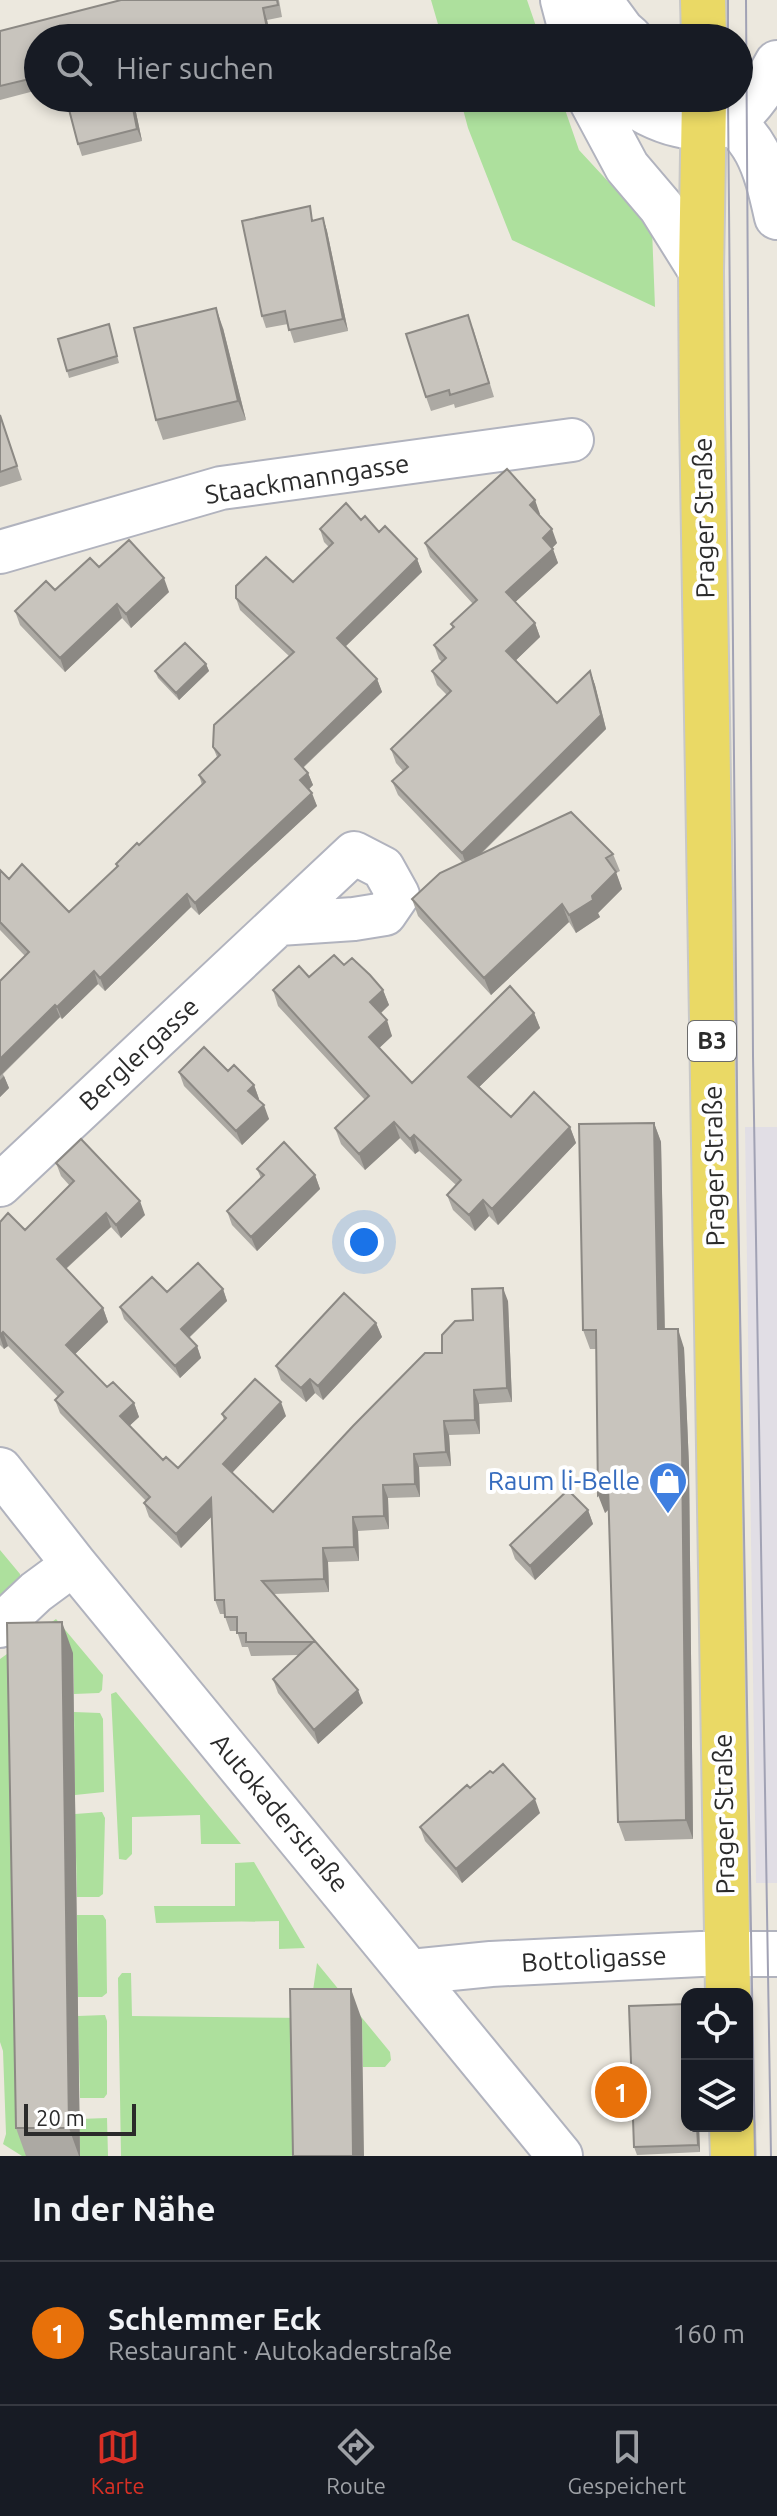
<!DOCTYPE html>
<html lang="de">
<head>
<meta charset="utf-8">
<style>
	body { margin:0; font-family:Ubuntu,sans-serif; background:#242831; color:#f1f3f6 }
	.controls { position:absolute; right:24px; bottom:24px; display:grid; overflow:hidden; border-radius:16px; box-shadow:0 4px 12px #0003 }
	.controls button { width:72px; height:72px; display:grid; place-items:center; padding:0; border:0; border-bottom:2px solid #363941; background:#171b24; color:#f1f3f6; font:40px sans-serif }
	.scale { position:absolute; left:24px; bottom:20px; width:112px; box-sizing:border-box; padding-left:8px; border:4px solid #2b2b2b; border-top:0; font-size:22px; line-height:28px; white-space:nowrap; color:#2b2b2b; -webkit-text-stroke:6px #fff; paint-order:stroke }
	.you { position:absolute; left:364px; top:1242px; width:28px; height:28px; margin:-20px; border:6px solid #fff; border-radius:50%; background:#1a73e8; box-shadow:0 0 0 12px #1a73e833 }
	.badge { display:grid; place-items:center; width:52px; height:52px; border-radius:50%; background:#d93025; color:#fff; font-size:26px; font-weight:700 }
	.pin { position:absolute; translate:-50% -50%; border:4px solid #fff; box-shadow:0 2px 8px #0006 }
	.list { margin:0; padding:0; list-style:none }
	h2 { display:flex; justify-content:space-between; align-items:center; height:104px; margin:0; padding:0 32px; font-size:34px }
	h2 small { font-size:26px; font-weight:400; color:#9ea1a6 }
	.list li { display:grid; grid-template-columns:52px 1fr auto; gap:24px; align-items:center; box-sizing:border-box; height:144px; padding:0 32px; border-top:2px solid #363941 }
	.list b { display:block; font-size:30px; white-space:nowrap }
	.list p { margin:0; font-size:26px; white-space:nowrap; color:#9ea1a6 }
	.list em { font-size:26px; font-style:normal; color:#9ea1a6 }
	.icon { flex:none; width:44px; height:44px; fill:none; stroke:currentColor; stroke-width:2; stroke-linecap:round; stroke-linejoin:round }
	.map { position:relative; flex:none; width:777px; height:2156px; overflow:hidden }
	.search { position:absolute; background:#171b24; box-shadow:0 4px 12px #0003; left:24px; right:24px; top:24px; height:88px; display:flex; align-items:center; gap:20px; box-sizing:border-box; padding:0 28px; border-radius:44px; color:#9ea1a6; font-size:30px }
	.sheet { height:248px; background:#171b24 }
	nav { display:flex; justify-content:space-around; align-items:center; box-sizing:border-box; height:112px; border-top:2px solid #363941; background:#171b24; font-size:22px; color:#9ea1a6 }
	nav a { display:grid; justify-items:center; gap:4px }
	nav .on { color:#d93025 }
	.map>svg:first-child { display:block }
	.industrial { fill:#e1dee5 }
	.green { fill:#ade09d }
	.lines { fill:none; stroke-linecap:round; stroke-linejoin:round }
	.minor-casing { stroke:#b1b3be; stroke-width:46 }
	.tertiary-casing { stroke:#b1b3be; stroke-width:48 }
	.secondary-casing { stroke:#b1b3be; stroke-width:48 }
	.primary-casing { stroke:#c8c8c8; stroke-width:48 }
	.minor { stroke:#fff; stroke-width:42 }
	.tertiary { stroke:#fff; stroke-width:44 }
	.secondary { stroke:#fff; stroke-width:44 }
	.primary { stroke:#ead965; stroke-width:44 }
	.tram { stroke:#a1a2b4; stroke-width:2 }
	.wall { fill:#aca9a3 }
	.shaded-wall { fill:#8c8984 }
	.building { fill:#c8c4bd; stroke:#8c8984; stroke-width:2 }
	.labels { text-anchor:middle; stroke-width:8; stroke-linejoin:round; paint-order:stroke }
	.shield { fill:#fff; stroke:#6b6b6b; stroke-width:2 }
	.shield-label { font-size:24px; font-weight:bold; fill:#2b2b2b }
	.street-label { font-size:26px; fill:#2b2b2b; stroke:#fff }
	.shop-label { font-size:26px; fill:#366cbe; stroke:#fff; text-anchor:end }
</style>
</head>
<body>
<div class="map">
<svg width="777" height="2156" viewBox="0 0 777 2156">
	<rect width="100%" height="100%" fill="#ece8de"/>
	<path class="industrial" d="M745,1127H777V1883H756Z"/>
	<path class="green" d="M431,0H527L540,38H442Z
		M460,98H561L579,150L652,229L655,307L512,240L468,128Z
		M0,1550L20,1574V1579L0,1595Z
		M56,1619L103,1675L102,1690L99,1693L74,1694L73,1653L27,2156H22L3,2144L6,2134L3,2051L0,2042V1659Z
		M116,1692L241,1844H201L200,1815L132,1817V1854L126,1860L119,1859L111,1694Z
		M74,1712L100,1713L103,1719L104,1792L75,1795Z
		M102,1812L105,1818L103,1894L99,1897H77L75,1814Z
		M254,1862L305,1948L279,1949V1921L156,1923L154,1906H235V1863Z
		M77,1915H103L106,1920L107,1993L102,1997H78Z
		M317,1963L390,2052L391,2060L385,2067H363L362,2020L304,2156H121L118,1978L122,1973H131L132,2016L309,2018Z
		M105,2015L107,2021V2094L104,2098H80L78,2016Z
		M107,2118L108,2156H80L79,2119Z"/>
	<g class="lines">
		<defs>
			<path id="minor" d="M0,552L221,488L572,440
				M0,1185L354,853L383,868L398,895L385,914L354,919L279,924
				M0,1626L36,1592L74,1564"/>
			<path id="tertiary" d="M0,1470L74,1564L560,2156
				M411,1972L491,1964L701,1954H777"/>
			<path id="secondary" d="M563,0L573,38
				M599,0L622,31L630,38
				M590,98L627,167L661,207L701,271
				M625,98C649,119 707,141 736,118C754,104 766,83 777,63
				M709,104C757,134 765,163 777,217"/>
			<path id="primary" d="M703,0L704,38
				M704,98L701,271L702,414L728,1994
				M732,2126L733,2156"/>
		</defs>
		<use href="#minor" class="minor-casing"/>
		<use href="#tertiary" class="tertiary-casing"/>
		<use href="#secondary" class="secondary-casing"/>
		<use href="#primary" class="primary-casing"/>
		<use href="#minor" class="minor"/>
		<use href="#tertiary" class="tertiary"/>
		<use href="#secondary" class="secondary"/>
		<use href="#primary" class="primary"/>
		<path class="tram" d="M728,0V38
			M746,0L753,1056L771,2156
			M728,98L738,1197L755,2156"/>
	</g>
	<path class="wall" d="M121,0H279L282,17L267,20L271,38H38V90L0,100V31Z
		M133,98L142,141L82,156L78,144Z
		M323,218L327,231L348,331L294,343L288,324L266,328L262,316L314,220Z
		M109,324L119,363L69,378L67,371Z
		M223,328L246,420L163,440L156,420Z
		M473,328L494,397L455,408L454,404L431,411L426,397Z
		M0,415L22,480L0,487Z
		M535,500L539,515L557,543L552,548L558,563L515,602L535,623L540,637L516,660L557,703L590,671L595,685L606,729L480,855L613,854L620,871L616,873L622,889L598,913L600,917L576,933L569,922L491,995L418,916L412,899L463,863L398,795L392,781L403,771L396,763L391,749L447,695L437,685L432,671L442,662L439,659L434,645L453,628L451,624L473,604L430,557L425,543Z
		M361,520L417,559L422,572L345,646L377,679L382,692L303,768L308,773L313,785L309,789L317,806L199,915L191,907L105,991L98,984L62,1019L60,1017L3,1074L9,1088L0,1097V981L25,956L0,930V870L9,879L69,912L117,868L116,864L139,845L202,785L199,775L217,757L213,747L289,656L240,610L236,598L293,582L329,547L324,542L320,529Z
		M99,567L169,592L131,628L122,618L65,672L20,625L15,611Z
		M206,664L209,671L179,700L158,678L155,671Z
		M344,965L383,990L389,1005L380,1013L392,1036L379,1048L412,1083L534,1013L540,1028L479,1087L511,1117L570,1127L576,1143L498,1225L489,1216L475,1231L453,1210L447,1195L456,1185L419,1151L415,1154L400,1138L365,1170L341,1144L335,1128L365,1100L278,1006L273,990Z
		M228,1071L254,1085L259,1099L258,1100L269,1119L242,1145L184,1086L179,1072Z
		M654,1123L661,1142L665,1329L684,1348L689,1466L693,1839L625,1841L618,1822L609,1509L605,1513L596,1349H590L583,1330Z
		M56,1163L145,1215L121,1238L111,1227L66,1269L103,1308L108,1322L75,1354L107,1387L134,1403L139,1417L129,1426L163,1460L178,1468L224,1420L222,1414L286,1416L232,1473L273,1512L442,1353L473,1320L508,1301L512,1402L479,1404L480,1434L449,1435L451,1466L419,1467L420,1497L388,1498L389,1529L358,1531L359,1561L328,1562L329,1592L274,1594L363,1703L318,1744L278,1693L273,1679L298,1655L251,1656L248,1647H242L237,1631H230L224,1614H220L215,1600L212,1516L181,1548L149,1517L144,1503L146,1501L60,1413L55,1400L58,1397L8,1346L4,1349L0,1345V1222L25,1230L70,1186L61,1176Z
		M257,1169L315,1175L320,1189L257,1251L232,1225L227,1211L261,1178Z
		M223,1289L227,1301L189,1338L197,1346L201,1358L180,1378L124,1319L120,1307L167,1292Z
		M376,1323L382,1337L323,1400L315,1393L306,1402L281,1380L276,1366Z
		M588,1510L593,1524L535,1580L515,1559L510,1545Z
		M73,1653L80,2156H26L16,2128Z
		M540,1813L462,1883L425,1841L420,1827Z
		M687,2126H699L700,2152L637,2155L634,2147Z"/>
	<path class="shaded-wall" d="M263,8L267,20L271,38H269Z
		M131,98H133L142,141L137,129Z
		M323,218L327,231L348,331L343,319Z
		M216,308L223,328L246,420L238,401Z
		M535,500L540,514L535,519L530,505Z
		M552,529L557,543L548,552L543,538Z
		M553,549L558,563L511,606L506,592Z
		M417,559L422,572L342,650L337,638Z
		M164,578L169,592L131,628L126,614Z
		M117,604L122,618L65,672L60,658Z
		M535,623L540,637L511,665L506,651Z
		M206,664L209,671L179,700L176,693Z
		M590,671L595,685L606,729L467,867L462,853Z
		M377,679L382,692L299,771L295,759Z
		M308,773L313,785L305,793L300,780Z
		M312,793L317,806L199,915L195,903Z
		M616,872L622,889L598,913L600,917L576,933L569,915L592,896Z
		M187,894L191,907L105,991L100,978Z
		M562,904L569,922L491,995L484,978Z
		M94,971L98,984L62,1019L57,1007Z
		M383,990L389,1005L376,1018L370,1002Z
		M55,1005L60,1017L0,1076V1059Z
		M534,1013L540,1028L473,1093L468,1077Z
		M387,1020L392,1036L375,1052L369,1037Z
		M4,1076L9,1088L0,1097V1080Z
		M254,1085L259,1099L253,1105L248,1091Z
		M264,1105L269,1119L242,1145L236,1131Z
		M394,1122L400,1138L365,1170L359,1154Z
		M654,1123L661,1142L665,1348L658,1329Z
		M570,1127L576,1143L498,1225L492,1209Z
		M414,1135L419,1151L415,1154L410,1139Z
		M315,1175L320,1189L257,1251L251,1237Z
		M483,1200L489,1216L475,1231L469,1215Z
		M140,1201L145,1215L121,1238L116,1225Z
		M106,1213L111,1227L62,1272L57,1259Z
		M503,1288L508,1301L512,1402L507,1388Z
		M223,1289L227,1301L185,1341L181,1329Z
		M103,1308L108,1322L71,1358L66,1345Z
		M376,1323L382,1337L323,1400L318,1386Z
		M678,1329L684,1348L689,1466L693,1839L686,1820Z
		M3,1332L8,1346L4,1349L0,1337V1335Z
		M197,1346L201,1358L180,1378L175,1366Z
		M310,1379L315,1393L306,1402L301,1388Z
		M474,1390L479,1404L480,1434L475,1420Z
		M281,1402L286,1416L228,1477L223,1464Z
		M134,1403L139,1417L125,1430L120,1416Z
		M444,1421L449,1435L451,1466L446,1452Z
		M414,1454L419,1467L420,1497L415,1484Z
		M383,1485L388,1498L389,1529L384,1516Z
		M608,1485L615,1503L605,1513L598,1495Z
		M211,1498L216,1512L181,1548L176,1534Z
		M588,1510L593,1524L535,1580L530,1566Z
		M353,1517L358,1531L359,1561L354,1547Z
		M323,1548L328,1562L329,1592L324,1579Z
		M62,1622L73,1653L80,2156H79L69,2128Z
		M358,1690L363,1703L318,1744L314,1730Z
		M535,1799L540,1813L462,1883L456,1869Z
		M351,1989L362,2020L364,2156H353Z
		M697,2126H699L700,2152L698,2145Z"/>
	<path class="building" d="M121,0H277L278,5L263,8L269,38H38V77L0,86V31Z
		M66,98H131L137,129L78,144Z
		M310,206L312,221L323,218L343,319L289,330L285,311L262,316L242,221Z
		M216,308L238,401L156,420L134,328Z
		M468,315L489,383L450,395L449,390L426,397L406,334Z
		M109,324L117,356L67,371L58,339Z
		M0,415L17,466L0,472Z
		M507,469L535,500L530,505L552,529L543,538L553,549L506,592L535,623L506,651L557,703L590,671L601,715L462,853L392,781L408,767L391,749L451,691L432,671L446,658L434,645L454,627L451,624L477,600L425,543Z
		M346,503L361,520L365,516L379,532L385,526L417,559L337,638L377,679L295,759L308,773L300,780L312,793L195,903L187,894L100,978L94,971L57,1007L55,1005L0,1059V981L29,952L0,922V870L9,879L22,864L69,912L118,866L116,864L137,843L139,845L205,782L199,775L220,755L213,747L214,725L294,652L236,598V586L266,557L293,582L333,543L320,529Z
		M129,540L164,578L126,614L117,604L60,658L15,611L46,581L55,590L90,558L99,567Z
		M185,643L206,664L176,693L155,671Z
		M571,812L613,854L606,858L616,872L592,896L593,900L569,915L562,904L484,978L412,899L440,873Z
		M334,955L344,965L352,958L370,975L383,990L370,1002L387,1020L369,1037L412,1083L510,986L534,1013L468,1077L511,1117L534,1092L570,1127L492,1209L483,1200L469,1215L447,1195L461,1180L414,1135L410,1139L394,1122L359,1154L335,1128L369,1096L273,990L299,966L309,977Z
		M204,1047L228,1071L234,1065L254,1085L248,1091L264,1105L236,1131L179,1072Z
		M654,1123L658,1329H678L682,1447L686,1820L618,1822L608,1485L598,1495L596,1330H583L579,1124Z
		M81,1139L140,1201L116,1225L106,1213L57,1259L103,1308L66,1345L107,1387L113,1382L134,1403L120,1416L163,1460L166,1457L178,1468L226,1418L222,1414L255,1379L281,1402L223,1464L273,1512L353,1426L425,1353H442V1335L455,1321L473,1320L472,1289L503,1288L507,1388L474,1390L475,1420L444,1421L446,1452L414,1454L415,1484L383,1485L384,1516L353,1517L354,1547L323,1548L324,1579L262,1581L358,1690L314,1730L273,1679L313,1642H246V1633H237V1617H225L224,1600H215L211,1498L176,1534L144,1503L150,1497L55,1400L63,1392L3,1332L0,1335V1222L8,1213L25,1230L74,1181L56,1163Z
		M284,1142L315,1175L251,1237L227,1211L264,1175L257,1169Z
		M198,1263L223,1289L181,1329L197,1346L175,1366L120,1307L152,1277L167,1292Z
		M344,1293L376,1323L318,1386L310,1379L301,1388L276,1366Z
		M568,1490L588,1510L530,1566L510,1545Z
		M62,1622L69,2128H16L7,1623Z
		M503,1764L535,1799L456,1869L420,1827L467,1785L470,1788L490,1771L493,1773Z
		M290,1989H351L353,2156H293Z
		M687,2004V2126H697L698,2145L634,2147L629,2006Z"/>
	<defs>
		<symbol id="shop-pin" viewBox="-11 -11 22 30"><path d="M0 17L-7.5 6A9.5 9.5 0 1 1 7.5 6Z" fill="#3f7fe0" stroke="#fff"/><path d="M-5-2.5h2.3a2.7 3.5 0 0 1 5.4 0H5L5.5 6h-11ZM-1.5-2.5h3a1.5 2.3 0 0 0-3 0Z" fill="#fff"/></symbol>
	</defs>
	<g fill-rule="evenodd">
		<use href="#shop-pin" x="646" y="1459" width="44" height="60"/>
	</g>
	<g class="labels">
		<rect class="shield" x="688" y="1021" width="48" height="40" rx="6"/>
		<g class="shield-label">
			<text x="712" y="1049">B3</text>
		</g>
		<g class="street-label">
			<text transform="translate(307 479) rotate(-9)" y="9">Staackmanngasse</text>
			<text transform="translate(704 518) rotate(-91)" y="9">Prager Straße</text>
			<text transform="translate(139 1054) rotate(-43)" y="9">Berglergasse</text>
			<text transform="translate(714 1166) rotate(-91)" y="9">Prager Straße</text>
			<text transform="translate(280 1813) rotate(50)" y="9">Autokaderstraße</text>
			<text transform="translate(724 1814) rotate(-91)" y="9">Prager Straße</text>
			<text transform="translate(594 1959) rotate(-3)" y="9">Bottoligasse</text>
		</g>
		<g class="shop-label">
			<text x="640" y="1490">Raum li-Belle</text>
		</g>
	</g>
</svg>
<div class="controls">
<button><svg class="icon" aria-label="locate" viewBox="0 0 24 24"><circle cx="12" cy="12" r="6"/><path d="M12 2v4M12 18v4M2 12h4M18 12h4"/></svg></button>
<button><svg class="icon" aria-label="layers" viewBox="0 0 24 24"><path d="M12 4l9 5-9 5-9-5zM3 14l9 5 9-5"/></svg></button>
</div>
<div class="scale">20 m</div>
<div class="you"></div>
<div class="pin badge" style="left:621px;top:2092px;background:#e8710a">1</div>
<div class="search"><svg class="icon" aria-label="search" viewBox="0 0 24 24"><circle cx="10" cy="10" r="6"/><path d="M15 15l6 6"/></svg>Hier suchen</div>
</div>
<section class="sheet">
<h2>In der Nähe<small></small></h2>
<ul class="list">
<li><span class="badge" style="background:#e8710a">1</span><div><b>Schlemmer Eck</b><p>Restaurant · Autokaderstraße</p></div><em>160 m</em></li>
</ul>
</section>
<nav>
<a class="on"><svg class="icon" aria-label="map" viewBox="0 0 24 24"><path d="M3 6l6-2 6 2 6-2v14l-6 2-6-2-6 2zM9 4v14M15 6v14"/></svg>Karte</a>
<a><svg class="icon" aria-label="directions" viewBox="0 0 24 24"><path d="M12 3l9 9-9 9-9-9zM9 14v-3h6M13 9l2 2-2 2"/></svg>Route</a>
<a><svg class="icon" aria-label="saved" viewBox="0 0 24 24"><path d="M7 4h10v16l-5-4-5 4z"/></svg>Gespeichert</a>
</nav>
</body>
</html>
